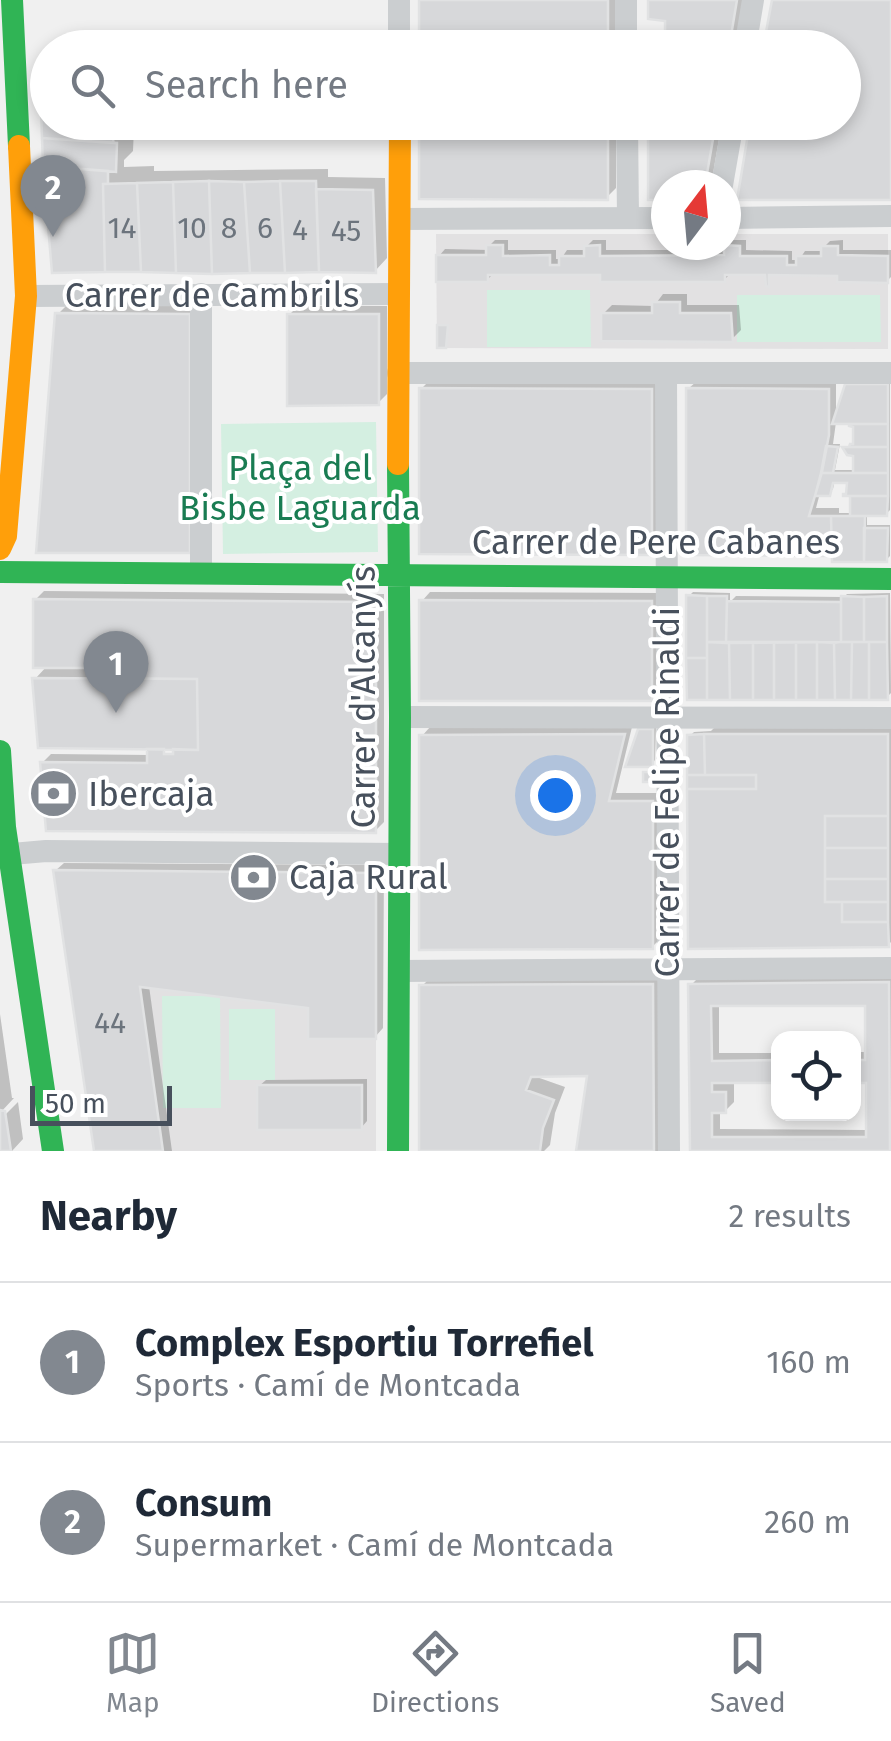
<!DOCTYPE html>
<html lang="en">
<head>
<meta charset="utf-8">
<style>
	body { margin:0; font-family:"Fira Sans",sans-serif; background:#f2f2f3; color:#1f2937 }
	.controls { position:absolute; right:30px; bottom:30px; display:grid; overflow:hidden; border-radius:20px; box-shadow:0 5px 15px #0003 }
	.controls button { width:90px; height:90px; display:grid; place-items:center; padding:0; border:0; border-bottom:2px solid #e0e1e3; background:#fff; color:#1f2937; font:50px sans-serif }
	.compass { position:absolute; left:651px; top:170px; width:90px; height:90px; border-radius:50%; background:#fff; box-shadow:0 5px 15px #0003; rotate:16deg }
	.scale { position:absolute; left:30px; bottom:25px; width:142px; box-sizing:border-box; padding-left:10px; border:5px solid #47505c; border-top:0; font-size:28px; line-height:35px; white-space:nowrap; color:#47505c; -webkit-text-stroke:8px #fff; paint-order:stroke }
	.you { position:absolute; left:555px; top:795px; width:35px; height:35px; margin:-25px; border:8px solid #fff; border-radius:50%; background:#1a73e8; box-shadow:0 0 0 15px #1a73e833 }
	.badge { display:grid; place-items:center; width:65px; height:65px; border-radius:50%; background:#828890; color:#fff; font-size:32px; font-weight:700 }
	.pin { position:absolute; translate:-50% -82px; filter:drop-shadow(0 2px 5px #0008) }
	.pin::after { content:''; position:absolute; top:52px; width:35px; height:30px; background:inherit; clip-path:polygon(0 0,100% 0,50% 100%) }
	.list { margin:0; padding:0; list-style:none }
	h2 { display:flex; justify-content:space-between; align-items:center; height:130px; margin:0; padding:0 40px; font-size:42px }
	h2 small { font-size:32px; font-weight:400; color:#747a83 }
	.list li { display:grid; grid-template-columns:65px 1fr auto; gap:30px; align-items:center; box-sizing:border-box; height:160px; padding:0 40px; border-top:2px solid #e0e1e3 }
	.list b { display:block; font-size:38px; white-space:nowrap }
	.list p { margin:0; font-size:32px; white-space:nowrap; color:#747a83 }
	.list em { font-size:32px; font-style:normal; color:#747a83 }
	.icon { flex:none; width:55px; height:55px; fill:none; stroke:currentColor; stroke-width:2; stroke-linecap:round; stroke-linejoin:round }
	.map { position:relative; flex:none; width:891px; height:1151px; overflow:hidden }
	.search { position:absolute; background:#fff; box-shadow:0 5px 15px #0003; left:30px; right:30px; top:30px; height:110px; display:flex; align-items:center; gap:25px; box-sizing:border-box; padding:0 35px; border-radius:55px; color:#747a83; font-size:38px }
	.sheet { height:450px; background:#fff }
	nav { display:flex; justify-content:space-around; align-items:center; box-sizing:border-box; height:140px; border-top:2px solid #e0e1e3; background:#fff; font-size:28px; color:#747a83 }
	nav a { display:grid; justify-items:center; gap:5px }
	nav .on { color:#828890 }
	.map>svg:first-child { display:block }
	.education { fill:#e2e1e2 }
	.green { fill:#d4efe1 }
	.shadow { fill:#0003; fill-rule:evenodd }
	.building { fill:#d7d8da; stroke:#e1e2e3; stroke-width:2.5; fill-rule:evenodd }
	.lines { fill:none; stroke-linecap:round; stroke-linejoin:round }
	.street { stroke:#cbced0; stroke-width:22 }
	.fast { stroke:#30b455; stroke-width:22 }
	.slow { stroke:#ff9f0a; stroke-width:22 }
	.labels { text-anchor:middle; stroke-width:8; stroke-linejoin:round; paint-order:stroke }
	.number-label { font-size:30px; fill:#6c747d }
	.street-label { font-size:35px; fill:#47505c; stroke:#fff }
	.park-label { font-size:35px; fill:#197c52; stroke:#fff }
	.poi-label { font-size:35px; fill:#47505c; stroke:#fff; text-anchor:start }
</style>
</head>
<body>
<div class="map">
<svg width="891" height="1151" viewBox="0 0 891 1151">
	<rect width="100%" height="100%" fill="#f0f0f0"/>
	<path class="education" d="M436,234H666V245H726V234H888V349L437,348Z
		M140,987L308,1008L309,1038L376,1039V1151H163Z"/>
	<path class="green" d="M487,290H590L591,347H487Z
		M737,295H880L881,342H737Z
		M376,422L378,552L223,554L221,424Z
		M162,996H220L221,1108H163Z
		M229,1009H275V1080H229Z"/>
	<path class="shadow" d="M422,0H615V48H422Z
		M650,0H743L735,48H654L659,43L668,45L667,19Z
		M48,77V122H130V126L134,127L133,151L124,160V167L154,166V171L328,169V177L385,178L387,258L375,271L55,270L44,80Z
		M422,122H616V188L607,197Z
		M650,122H722L711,185H666V197Z
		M495,240H508V250H556V259H561L567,250H586V247L593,240H606V250H726V246L733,240H746V250L792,251V260H799L805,251H824V247L830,241L843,240V250H891V277L887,281L839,273H731L724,280L602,273H494L487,280L439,256L445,249L489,250V246Z
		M663,294H687V305H739L741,330L732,339L603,314L612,305L654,306Z
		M67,305L197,306L198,542L58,314Z
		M298,306H387V394L378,403L289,315Z
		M430,380L660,381V544L651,553L421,389Z
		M697,381H836V412L890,381V510L886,514H867V525H890V556L886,560L834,550L688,389ZM836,422L856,425V442L847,448L856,453V470H835L840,444H833ZM835,480H849L852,513H839V508H816L820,493H829L833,489Z
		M44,591L384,594V822L375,831L42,763L51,754L150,755V747L35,679L48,665L35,600ZM175,746V757L162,756V747Z
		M430,592L660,593V690L651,699L422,601Z
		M693,592L730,593V602L736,596L844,597L847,594L890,593L891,693L887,697L689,698V596Z
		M644,726H656L655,760L652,764L640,730Z
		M891,726V942L888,945L690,736L694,732L711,731L715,727Z
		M430,727H632L616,793H660L661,938L652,947L422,736Z
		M64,863L384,865L383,1028L375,1037L311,1006L149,986L172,1151H97L55,871Z
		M665,972L661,1151H578L590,1074L531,1075L565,1087L555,1113L550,1145L544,1151H422V986L435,973Z
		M891,975V1151H692L691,985L700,976ZM868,1003V1052H854V1081H868V1130L720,1129V1111H725L734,1102V1081H778V1053H719V1004Z
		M0,1014L12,1098H14L0,1113Z
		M367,1079V1121L361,1128L259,1086L266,1080Z
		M18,1102L23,1139L12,1151H0V1120Z"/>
	<path class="building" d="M419,0H608V48H419Z
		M648,0H737L729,48H665V21L648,19Z
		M772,0H891V200H737L750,122H844V48H763Z
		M41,79H48V109H41Z
		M41,109H48V122H115L113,143L42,138Z
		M419,122H608V200L419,199Z
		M648,122H716L705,185H666V200H648Z
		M42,138L117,143L116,172L43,166Z
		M43,166L108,171V184H103L105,272L52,273Z
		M209,181L212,274L176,273L173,182Z
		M209,181L244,182L250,273L212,274Z
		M280,181L285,273H250L244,182Z
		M280,181H316L319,272L285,273Z
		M173,182L176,273L141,272L137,183Z
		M137,183L141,272H105L103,184Z
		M316,189L373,190L376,273L319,272Z
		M486,245H503V256L550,255V265H559V256H584V246L600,245V256L724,255V245L740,246V256H787V265H796V256H821V246H838V255L888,256V283L837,282V276L769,275V287L766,286L765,275H725V282H600V275H488V282H436V255H486Z
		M652,302H680V313H731L733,342L601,341V313H652Z
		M55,313L190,314V553H36Z
		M287,314H379V405L287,406Z
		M437,325H448L446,348H437Z
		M845,384H888V424H832Z
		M419,388L652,389V555L419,554Z
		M686,388L829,389V435L822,472L809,516H831L832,556L686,555Z
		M849,424H888V447H849L850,444H853V427L849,426Z
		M826,446L838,447L833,473H821Z
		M842,447H888V473H853V456L847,455Z
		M821,473H888V496H843V494H846L847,483H833L830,496H815Z
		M850,496H888L887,516H850Z
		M831,516H865L864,562H832Z
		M864,528H888L887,562H864Z
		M686,595L707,596V658H686Z
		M707,596H727L726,643L707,642Z
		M841,596L864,597V642H841Z
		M887,596V642H864V597Z
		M33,599L376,602V833L46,831L40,762L147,763V749H164V754H173V749L198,750L197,679L106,678V668H33Z
		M419,600L652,601V701H419Z
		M727,601L841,602V642L726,643Z
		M707,642H729L730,700H707Z
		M729,642H753V700H730Z
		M753,642H774V700H753Z
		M774,642H796V700H774Z
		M796,642H817V700H796Z
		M817,642L834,643L835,700H817Z
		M841,642H852L851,700H835L834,643Z
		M852,642H869V700H851Z
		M869,642H887L888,700H869Z
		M686,658H707V700H687Z
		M32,678L197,679L198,750L38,748Z
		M638,729H653V767H625Z
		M625,734L609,801H653V949L419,950V735Z
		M704,734H888V816H825V902H842V922H888L889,947L688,949L687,789H756V775H705Z
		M704,734L705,775H687V735Z
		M643,772H653V782H643Z
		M687,775H756V789H687Z
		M825,816H888V848H825Z
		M825,848H888V879H825Z
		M53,870L376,873V1039H308V1008L140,987L163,1151H94Z
		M825,879H888V902H825Z
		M842,902H888V922H842Z
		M889,982L890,1151H690L688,984ZM711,1006H865V1060H854V1083H866V1137H712V1113H726V1092H712V1083H778V1060L712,1061Z
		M653,984L654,1151H576L587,1076L531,1077L526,1090L554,1100L543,1128L540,1151H419V985Z
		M257,1085H362V1130H257Z
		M0,1110L5,1111L11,1151H0Z"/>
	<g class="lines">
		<path class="street" d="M399,0V48
			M626,0V48
			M745,48L753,0
			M627,122L628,218
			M722,185L733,122
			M726,218L891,216
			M400,219L666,218
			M201,294V573
			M26,296L398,294
			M398,373H891
			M666,373L669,1151
			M400,717L891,718
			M0,855L46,851L399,854
			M399,971L891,968"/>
		<path class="fast" d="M12,0L19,146
			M398,464L400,717L398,1151
			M0,572L891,579
			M0,751L5,827L53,1151"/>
		<path class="slow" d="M398,464L400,122
			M0,549L6,536L26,296L19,146"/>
	</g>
	<defs>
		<symbol id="bank-disc" viewBox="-11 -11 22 22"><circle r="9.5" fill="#828890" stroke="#fff"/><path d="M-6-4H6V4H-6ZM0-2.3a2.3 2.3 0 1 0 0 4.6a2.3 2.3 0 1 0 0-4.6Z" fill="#fff"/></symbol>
	</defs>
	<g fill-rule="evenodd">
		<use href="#bank-disc" x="26" y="766" width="55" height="55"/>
		<use href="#bank-disc" x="226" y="850" width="55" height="55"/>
	</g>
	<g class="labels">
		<g class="number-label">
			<text x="122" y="238">14</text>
			<text x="192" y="238">10</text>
			<text x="229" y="238">8</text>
			<text x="265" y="238">6</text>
			<text x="300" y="240">4</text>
			<text x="346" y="241">45</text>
			<text x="110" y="1033">44</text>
		</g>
		<g class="street-label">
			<text x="212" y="307">Carrer de Cambrils</text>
			<text x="656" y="554">Carrer de Pere Cabanes</text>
			<text transform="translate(363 697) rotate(-90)" y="12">Carrer d'Alcanyís</text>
			<text transform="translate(667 792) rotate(-90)" y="12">Carrer de Felipe Rinaldi</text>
		</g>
		<g class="park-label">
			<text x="300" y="480">Plaça del<tspan x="300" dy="40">Bisbe Laguarda</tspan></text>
		</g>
		<g class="poi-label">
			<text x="88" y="806">Ibercaja</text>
			<text x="289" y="889">Caja Rural</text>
		</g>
	</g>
</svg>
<div class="controls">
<button><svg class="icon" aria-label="locate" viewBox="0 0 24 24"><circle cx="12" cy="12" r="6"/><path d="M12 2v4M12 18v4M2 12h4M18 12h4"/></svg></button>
</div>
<svg class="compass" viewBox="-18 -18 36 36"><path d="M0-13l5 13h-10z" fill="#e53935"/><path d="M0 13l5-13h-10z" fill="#747a83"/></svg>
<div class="scale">50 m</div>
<div class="you"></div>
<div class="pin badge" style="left:116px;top:713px">1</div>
<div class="pin badge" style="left:53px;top:237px">2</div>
<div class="search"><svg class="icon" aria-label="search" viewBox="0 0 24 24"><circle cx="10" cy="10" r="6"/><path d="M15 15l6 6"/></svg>Search here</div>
</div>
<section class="sheet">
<h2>Nearby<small>2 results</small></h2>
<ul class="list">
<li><span class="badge">1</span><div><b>Complex Esportiu Torrefiel</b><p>Sports · Camí de Montcada</p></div><em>160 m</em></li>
<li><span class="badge">2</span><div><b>Consum</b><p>Supermarket · Camí de Montcada</p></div><em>260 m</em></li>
</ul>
</section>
<nav>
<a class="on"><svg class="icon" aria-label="map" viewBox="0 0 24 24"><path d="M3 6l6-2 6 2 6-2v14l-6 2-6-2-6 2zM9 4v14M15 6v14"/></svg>Map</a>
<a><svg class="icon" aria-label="directions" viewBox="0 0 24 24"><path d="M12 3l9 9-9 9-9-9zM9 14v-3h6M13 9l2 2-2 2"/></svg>Directions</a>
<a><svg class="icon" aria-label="saved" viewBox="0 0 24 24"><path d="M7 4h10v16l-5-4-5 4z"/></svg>Saved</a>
</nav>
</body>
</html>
